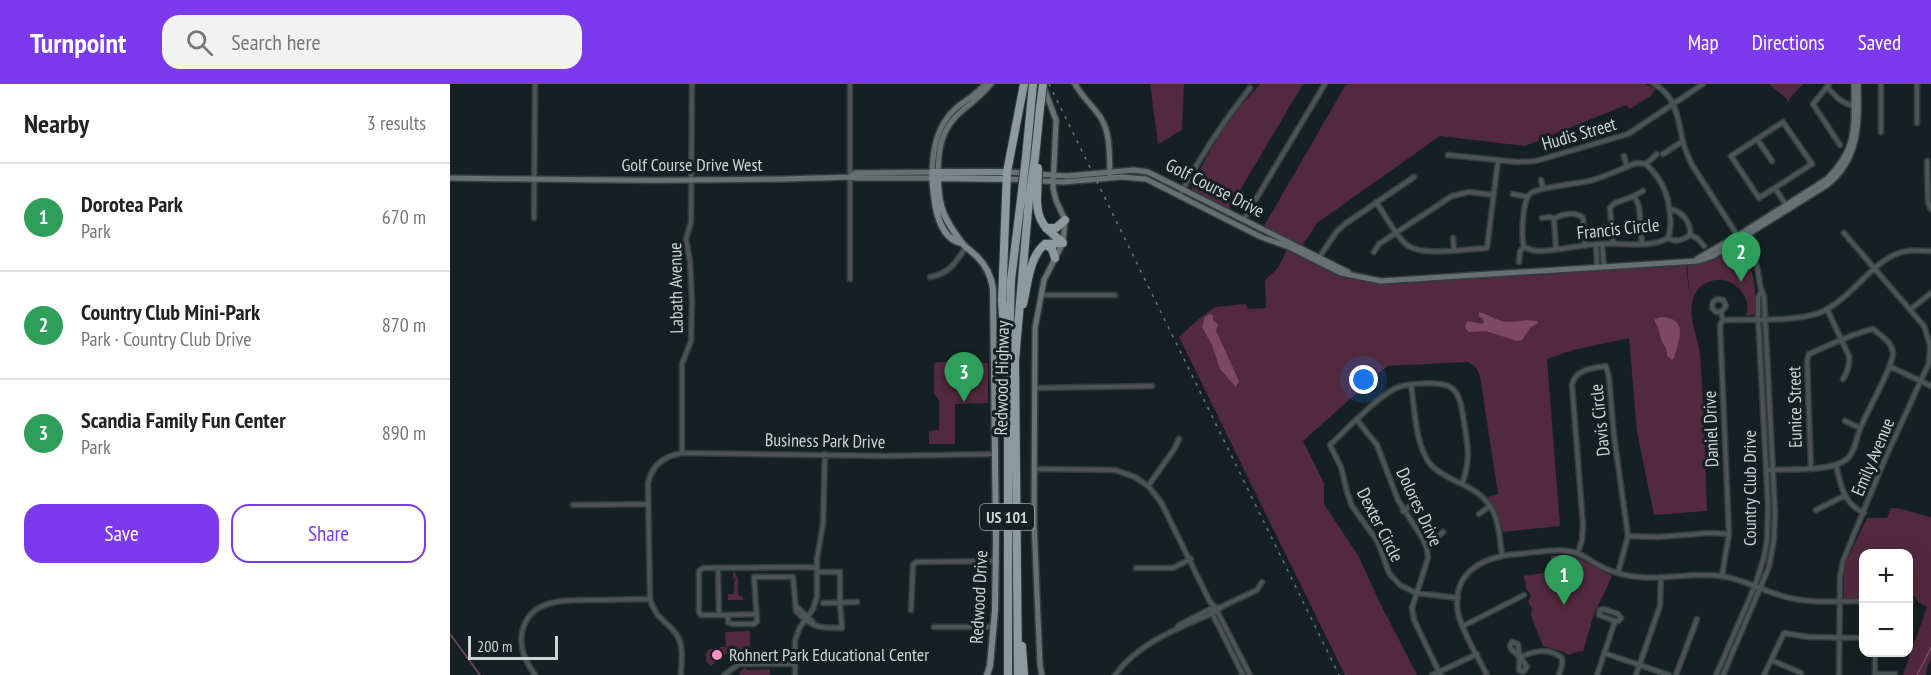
<!DOCTYPE html>
<html lang="en">
<head>
<meta charset="utf-8">
<style>
	body { margin:0; font-family:"PT Sans Narrow",sans-serif; background:#f2f2f2; color:#222 }
	.controls { position:absolute; right:18px; bottom:18px; display:grid; overflow:hidden; border-radius:12px; box-shadow:0 6px 24px #0002 }
	.controls button { width:54px; height:54px; display:grid; place-items:center; padding:0; border:0; border-bottom:2px solid #e0e0e0; background:#fff; color:#222; font:30px sans-serif }
	.scale { position:absolute; left:18px; bottom:15px; width:90px; box-sizing:border-box; padding-left:6px; border:3px solid #cdd4d6; border-top:0; font-size:16px; line-height:21px; white-space:nowrap; color:#cdd4d6; -webkit-text-stroke:4px #152022; paint-order:stroke }
	.you { position:absolute; left:914px; top:296px; width:21px; height:21px; margin:-15px; border:4px solid #fff; border-radius:50%; background:#1a73e8; box-shadow:0 0 0 9px #1a73e833 }
	.badge { display:grid; place-items:center; width:39px; height:39px; border-radius:50%; background:#7c3aed; color:#fff; font-size:20px; font-weight:700 }
	.pin { position:absolute; translate:-50% -50px; filter:drop-shadow(0 2px 3px #0008) }
	.pin::after { content:''; position:absolute; top:32px; width:21px; height:18px; background:inherit; clip-path:polygon(0 0,100% 0,50% 100%) }
	.list { margin:0; padding:0; list-style:none }
	h2 { display:flex; justify-content:space-between; align-items:center; height:78px; margin:0; padding:0 24px; font-size:26px }
	h2 small { font-size:20px; font-weight:400; color:#767676 }
	.list li { display:grid; grid-template-columns:39px 1fr auto; gap:18px; align-items:center; box-sizing:border-box; height:108px; padding:0 24px; border-top:2px solid #e0e0e0 }
	.list b { display:block; font-size:22px; white-space:nowrap }
	.list p { margin:0; font-size:20px; white-space:nowrap; color:#767676 }
	.list em { font-size:20px; font-style:normal; color:#767676 }
	.actions { display:flex; gap:12px; padding:18px 24px }
	.actions a { flex:1; padding:14px 0; border:2px solid #7c3aed; border-radius:18px; text-align:center; font-size:21px; color:#7c3aed }
	.actions .main { background:#7c3aed; color:#fff }
	.icon { flex:none; width:33px; height:33px; fill:none; stroke:currentColor; stroke-width:2; stroke-linecap:round; stroke-linejoin:round }
	.map { position:relative; flex:none; width:1481px; height:591px; overflow:hidden }
	header { display:flex; align-items:center; gap:36px; box-sizing:border-box; height:84px; padding:0 30px; background:#7c3aed; color:#fff }
	header strong { font-size:28px }
	nav { display:flex; gap:33px; margin-inline-start:auto; font-size:21px }
	.search { width:420px; height:54px; background:#f2f2f2; display:flex; align-items:center; gap:15px; box-sizing:border-box; padding:0 21px; border-radius:18px; color:#767676; font-size:22px }
	main { display:flex }
	aside { flex:1; background:#fff }
	.map>svg:first-child { display:block }
	.green { fill:#52293e }
	.water { fill:#7e4863 }
	.lines { fill:none; stroke-linecap:round; stroke-linejoin:round }
	.stream { stroke:#7e4863; stroke-width:1.5 }
	.street-casing { stroke:#323d3f; stroke-width:7 }
	.secondary-casing { stroke:#323d3f; stroke-width:8 }
	.primary-casing { stroke:#323d3f; stroke-width:9 }
	.highway-casing { stroke:#323d3f; stroke-width:10 }
	.street { stroke:#4d5253; stroke-width:4 }
	.secondary { stroke:#676f71; stroke-width:5 }
	.primary { stroke:#7b8689; stroke-width:6 }
	.highway { stroke:#8d9a9e; stroke-width:8 }
	.rail { stroke:#6d7678; stroke-width:1.5; stroke-dasharray:3 6; stroke-linecap:butt }
	.highway-bridge-casing { stroke:#323d3f; stroke-width:10; stroke-linecap:butt }
	.highway-bridge { stroke:#8d9a9e; stroke-width:8 }
	.poi-dot { fill:#fb8fc5; stroke:#152022; stroke-width:2 }
	.labels { text-anchor:middle; stroke-width:6; stroke-linejoin:round; paint-order:stroke }
	.shield { fill:#152022; stroke:#969ea0; stroke-width:1.5 }
	.shield-label { font-size:16px; font-weight:bold; fill:#cdd4d6 }
	.street-label { font-size:18px; fill:#cdd4d6; stroke:#152022 }
	.poi-label { font-size:18px; fill:#cdd4d6; stroke:#152022; text-anchor:start }
</style>
</head>
<body>
<header>
<strong>Turnpoint</strong>
<div class="search"><svg class="icon" aria-label="search" viewBox="0 0 24 24"><circle cx="10" cy="10" r="6"/><path d="M15 15l6 6"/></svg>Search here</div>
<nav><a>Map</a><a>Directions</a><a>Saved</a></nav>
</header>
<main>
<aside>
<h2>Nearby<small>3 results</small></h2>
<ul class="list">
<li><span class="badge" style="background:#2e9e5b">1</span><div><b>Dorotea Park</b><p>Park</p></div><em>670 m</em></li>
<li><span class="badge" style="background:#2e9e5b">2</span><div><b>Country Club Mini-Park</b><p>Park · Country Club Drive</p></div><em>870 m</em></li>
<li><span class="badge" style="background:#2e9e5b">3</span><div><b>Scandia Family Fun Center</b><p>Park</p></div><em>890 m</em></li>
</ul>
<div class="actions"><a class="main">Save</a><a>Share</a></div>
</aside>
<div class="map">
<svg width="1481" height="591" viewBox="0 0 1481 591">
	<rect width="100%" height="100%" fill="#152022"/>
	<path class="green" d="M700,0H734L732,46L708,60Z
		M810,0H853L779,125L743,107L741,101L776,39Z
		M900,0H1195L1205,5L1202,11L1180,25L1176,21L1075,62L990,52L867,139L852,162L814,142L895,2Z
		M1319,0H1353L1340,14L1338,19L1337,15Z
		M1286,164L1289,165C1307,189 1305,202 1305,230L1296,232C1297,228 1298,222 1297,218C1294,205 1279,194 1266,196C1252,198 1244,206 1242,220C1239,235 1248,254 1250,270C1254,322 1255,374 1257,427L1204,431L1187,348L1179,254L1123,266L1097,275L1110,442L1053,448L1049,433L1038,413L1048,410L1030,292L1026,283L1018,278L937,282L853,357L874,399V420L909,473L929,517L967,591H895L729,253L749,235L765,223L796,220L798,225L816,224L815,196L828,184L837,166L891,191L923,199L942,200L1236,181L1240,216L1237,180L1262,177Z
		M487,278L538,279V319L505,320V360H479V347L489,346V317L484,309V280Z
		M1441,424C1456,424 1467,431 1481,433V575L1477,584L1476,591H1453L1477,523L1469,519L1465,512H1459L1458,470H1414L1413,515L1394,514V490L1397,476L1417,434H1437Z
		M1109,471L1126,473L1162,492L1143,533L1133,568L1130,567L1118,571L1114,568L1093,562L1081,532L1082,524L1078,518L1081,511L1076,505V500L1073,492L1101,488V472Z
		M285,488L288,495V511L293,513V516H278V510H284V498L286,495L283,494V489Z
		M300,547V576H284L277,569L261,582L256,577V569L259,565H270V563H276L275,548Z
		M294,584L297,586L320,585V591H291L289,589Z"/>
	<path class="water" d="M1029,228C1037,230 1044,235 1052,237C1062,240 1074,234 1087,237L1088,239L1080,244L1072,256L1067,257L1036,247L1019,248L1016,245L1015,241L1018,237L1032,240L1034,238L1032,234L1029,233Z
		M759,230L763,231V236L768,240L766,247L768,251L789,297L786,303L770,285L762,261L752,243L755,233Z
		M1211,233C1239,234 1229,256 1224,274L1222,276L1217,272C1217,264 1216,264 1212,258C1209,250 1210,245 1205,238V235Z"/>
	<g class="lines">
		<path class="stream" d="M0,550L30,591
			M1467,591L1481,564"/>
		<defs>
			<path id="street" d="M1204,0C1227,13 1228,35 1233,58C1235,66 1239,74 1242,81L1306,180C1310,190 1308,203 1314,212L1325,428L1324,455L1319,483L1273,591
				M1379,0L1377,3C1385,11 1392,21 1404,21
				M1431,0V48
				M1467,0V39
				M1377,3L1363,20L1390,61
				M1333,38L1362,80L1309,114L1281,72Z
				M1307,55L1322,77
				M1213,70L1233,57
				M998,71L1067,78L1086,77L1178,50L1253,0
				M1174,72L1177,83
				M1477,77L1478,118L1481,125
				M1186,79L1196,80C1212,96 1218,108 1220,131C1221,139 1221,146 1218,154C1201,165 1169,158 1149,160C1128,161 1108,167 1088,167C1082,167 1079,165 1074,163C1071,152 1072,116 1081,109C1089,103 1126,100 1139,97C1155,93 1171,85 1186,79Z
				M1196,80L1207,70
				M1091,96L1093,104
				M1325,104L1336,121
				M1063,110L1077,113
				M730,111C751,71 772,39 800,4
				M1184,112L1193,107
				M926,118C936,132 944,150 957,161C972,173 1017,165 1037,164L1048,76
				M1220,125C1232,127 1241,138 1240,151
				M84,134L85,0
				M1092,134L1100,133L1104,135
				M794,135L875,0
				M1104,135C1111,130 1125,127 1133,134L1135,162
				M1104,135L1106,165
				M1240,151L1247,154L1254,162
				M1003,154L1004,166
				M1218,154C1226,159 1233,156 1240,151
				M1146,160L1147,183
				M1152,160L1154,182
				M1163,160L1160,124L1165,119L1184,112L1189,122L1192,159
				M924,168L929,160L1002,112L1019,108L1044,111
				M868,175L887,147L895,140L964,93
				M1069,178L1070,167L1074,163
				M480,193C499,190 506,178 516,163
				M400,195V0
				M591,211H665
				M1377,225L1399,272C1400,281 1398,287 1393,295
				M1461,225L1481,209
				M1271,228H1266L1262,224L1263,218L1267,215L1273,216L1276,222L1271,228L1273,236L1270,241L1279,450L1272,492
				M1273,236C1300,235 1343,238 1369,229C1400,217 1421,178 1449,169C1459,165 1471,167 1481,167
				M1439,282L1481,302
				M961,301C965,325 965,362 981,381C990,390 1001,395 1012,400C1047,416 1048,436 1052,472
				M585,304L702,302
				M907,336L927,361L948,416L973,455L977,465L978,474L962,524L964,536L989,588L1027,570
				M1395,337L1410,344
				M232,369V280L241,257L242,217L240,177L236,155L241,138L242,0
				M1386,381C1391,402 1393,419 1414,429
				M584,385L665,386L685,393L698,402L711,418L760,518L765,523L800,591
				M1316,386C1336,385 1382,388 1397,375C1405,368 1406,355 1410,345C1416,329 1443,283 1443,269C1442,258 1431,252 1423,245C1401,250 1380,261 1359,270L1357,277L1361,384
				M698,402L725,364L729,355
				M123,421L198,420
				M1366,426L1394,412
				M953,427L967,417
				M1029,430L1040,422
				M1178,452L1208,453L1259,449L1279,450
				M973,455L989,452L993,448
				M1128,469L1132,456L1133,441L1122,301C1125,285 1143,284 1156,282L1159,294L1164,352L1178,452L1168,489
				M268,484L269,531
				M686,484H723L741,475
				M367,488H390V519L392,544C368,544 363,544 346,527L343,493H304L307,537L304,540H282L278,538V531H251L249,528V487L253,484L367,483
				M1008,514L966,509L950,501L939,489L928,458L902,422L897,408L891,383L880,361C896,346 927,313 946,304C958,299 995,296 1004,306C1010,312 1012,325 1013,332C1017,359 1022,373 1012,400
				M1458,517H1461
				M373,519L407,518
				M345,521L363,538L364,541
				M461,526L463,481L466,478L545,477
				M761,527L793,591
				M278,531L307,530
				M1013,542L1074,511
				M484,543H543
				M726,545L729,541L760,525L771,523L807,506L812,498
				M1425,568V591
				M1154,569L1219,591
				M1070,573L1061,565L1060,562L1062,558L1068,560C1070,571 1069,575 1069,586L1073,588L1077,583L1070,573
				M1070,573C1085,567 1098,563 1112,574V581L1109,591
				M1321,576L1351,589
				M1425,590H1445
				M85,591C76,578 69,565 72,548C80,512 120,516 149,516C166,516 183,515 200,515
				M231,591C231,579 234,564 228,553C219,537 206,537 200,515L198,399C202,381 214,372 232,369L436,372L545,370
				M274,591L289,580H345
				M345,591V556L350,543L363,525L367,513V474L373,440L375,370
				M665,591C690,557 730,544 767,527L771,523
				M982,591L989,588L991,591
				M1037,591C1028,573 1012,548 1008,529C1001,488 1033,473 1067,470C1085,469 1108,463 1126,469C1134,471 1142,478 1150,482C1161,488 1176,492 1189,493C1216,496 1244,488 1271,492C1292,495 1312,506 1332,512C1358,520 1387,517 1414,517
				M1147,591L1165,537H1168L1171,534L1168,530L1154,525L1150,526L1149,531L1165,537
				M1186,591L1210,522L1211,493
				M1226,591L1247,535
				M1266,591L1305,502L1314,473L1317,456L1318,422L1308,230V213L1311,208
				M1314,591L1334,549L1359,553L1414,554
				M1389,591L1390,493L1393,477L1434,377L1479,279L1480,261L1474,242L1394,149"/>
			<path id="secondary" d="M625,0C632,13 643,22 651,34C661,51 659,71 660,90
				M557,88L575,89
				M587,90L617,92L684,86L698,88L898,188
				M400,93L405,89L482,88C483,64 487,41 506,24C516,16 527,10 535,0
				M0,94C133,96 267,98 400,93L405,94H488C488,67 490,44 513,26C523,18 533,10 541,0
				M557,95L613,98L672,93L696,95L811,153L839,163L891,189L931,197L1248,177L1263,172L1377,101C1410,75 1409,38 1408,0
				M1247,175L1292,149L1377,95C1409,63 1404,41 1404,0
				M592,591L590,581L584,438L585,244L594,196L613,159L615,136L606,116L603,104L606,36L594,4"/>
			<path id="primary" d="M512,159C485,155 483,109 482,88H557
				M537,591L540,582L545,526L546,455L543,205C541,190 535,179 523,169C520,166 515,163 512,159C495,136 488,124 488,94L557,95"/>
			<path id="highway" d="M576,73L583,0
				M585,73L590,24
				M587,116C587,138 596,145 612,158
				M596,144H606L615,136
				M595,160L602,165L605,174
				M573,220C578,200 579,173 595,160L613,159
				M555,258L552,217L557,88L574,0
				M572,562L574,591
				M558,591V295L561,196L571,115
				M568,591L565,276L579,115"/>
		</defs>
		<use href="#street" class="street-casing"/>
		<use href="#secondary" class="secondary-casing"/>
		<use href="#primary" class="primary-casing"/>
		<use href="#highway" class="highway-casing"/>
		<use href="#street" class="street"/>
		<use href="#secondary" class="secondary"/>
		<use href="#primary" class="primary"/>
		<use href="#highway" class="highway"/>
		<path class="rail" d="M599,0L889,591"/>
		<defs>
			<path id="highway-bridge" d="M590,24L593,0
				M571,115L576,73
				M579,115L585,73
				M587,116L588,84"/>
		</defs>
		<use href="#highway-bridge" class="highway-bridge-casing"/>
		<use href="#highway-bridge" class="highway-bridge"/>
	</g>
	<circle class="poi-dot" cx="267" cy="571" r="6"/>
	<g class="labels">
		<rect class="shield" x="530" y="420" width="54" height="26" rx="4.5"/>
		<g class="shield-label">
			<text x="557" y="439">US 101</text>
		</g>
		<g class="street-label">
			<text transform="translate(1129 50) rotate(-16)" y="6">Hudis Street</text>
			<text x="242" y="87">Golf Course Drive West</text>
			<text transform="translate(765 104) rotate(27)" y="6">Golf Course Drive</text>
			<text transform="translate(1168 145) rotate(-6)" y="6">Francis Circle</text>
			<text transform="translate(226 204) rotate(-91)" y="6">Labath Avenue</text>
			<text transform="translate(552 294) rotate(-89)" y="6">Redwood Highway</text>
			<text transform="translate(1345 323) rotate(-91)" y="6">Eunice Street</text>
			<text transform="translate(1150 336) rotate(-96)" y="6">Davis Circle</text>
			<text transform="translate(1261 345) rotate(-92)" y="6">Daniel Drive</text>
			<text transform="translate(375 357) rotate(1)" y="6">Business Park Drive</text>
			<text transform="translate(1423 373) rotate(-67)" y="6">Emily Avenue</text>
			<text transform="translate(1300 404) rotate(-90)" y="6">Country Club Drive</text>
			<text transform="translate(969 423) rotate(65)" y="6">Dolores Drive</text>
			<text transform="translate(930 441) rotate(63)" y="6">Dexter Circle</text>
			<text transform="translate(529 513) rotate(-87)" y="6">Redwood Drive</text>
		</g>
		<g class="poi-label">
			<text x="279" y="577">Rohnert Park Educational Center</text>
		</g>
	</g>
</svg>
<div class="controls">
<button>+</button>
<button>−</button>
</div>
<div class="scale">200 m</div>
<div class="you"></div>
<div class="pin badge" style="left:1114px;top:521px;background:#2e9e5b">1</div>
<div class="pin badge" style="left:1291px;top:198px;background:#2e9e5b">2</div>
<div class="pin badge" style="left:514px;top:318px;background:#2e9e5b">3</div>
</div>
</main>
</body>
</html>
